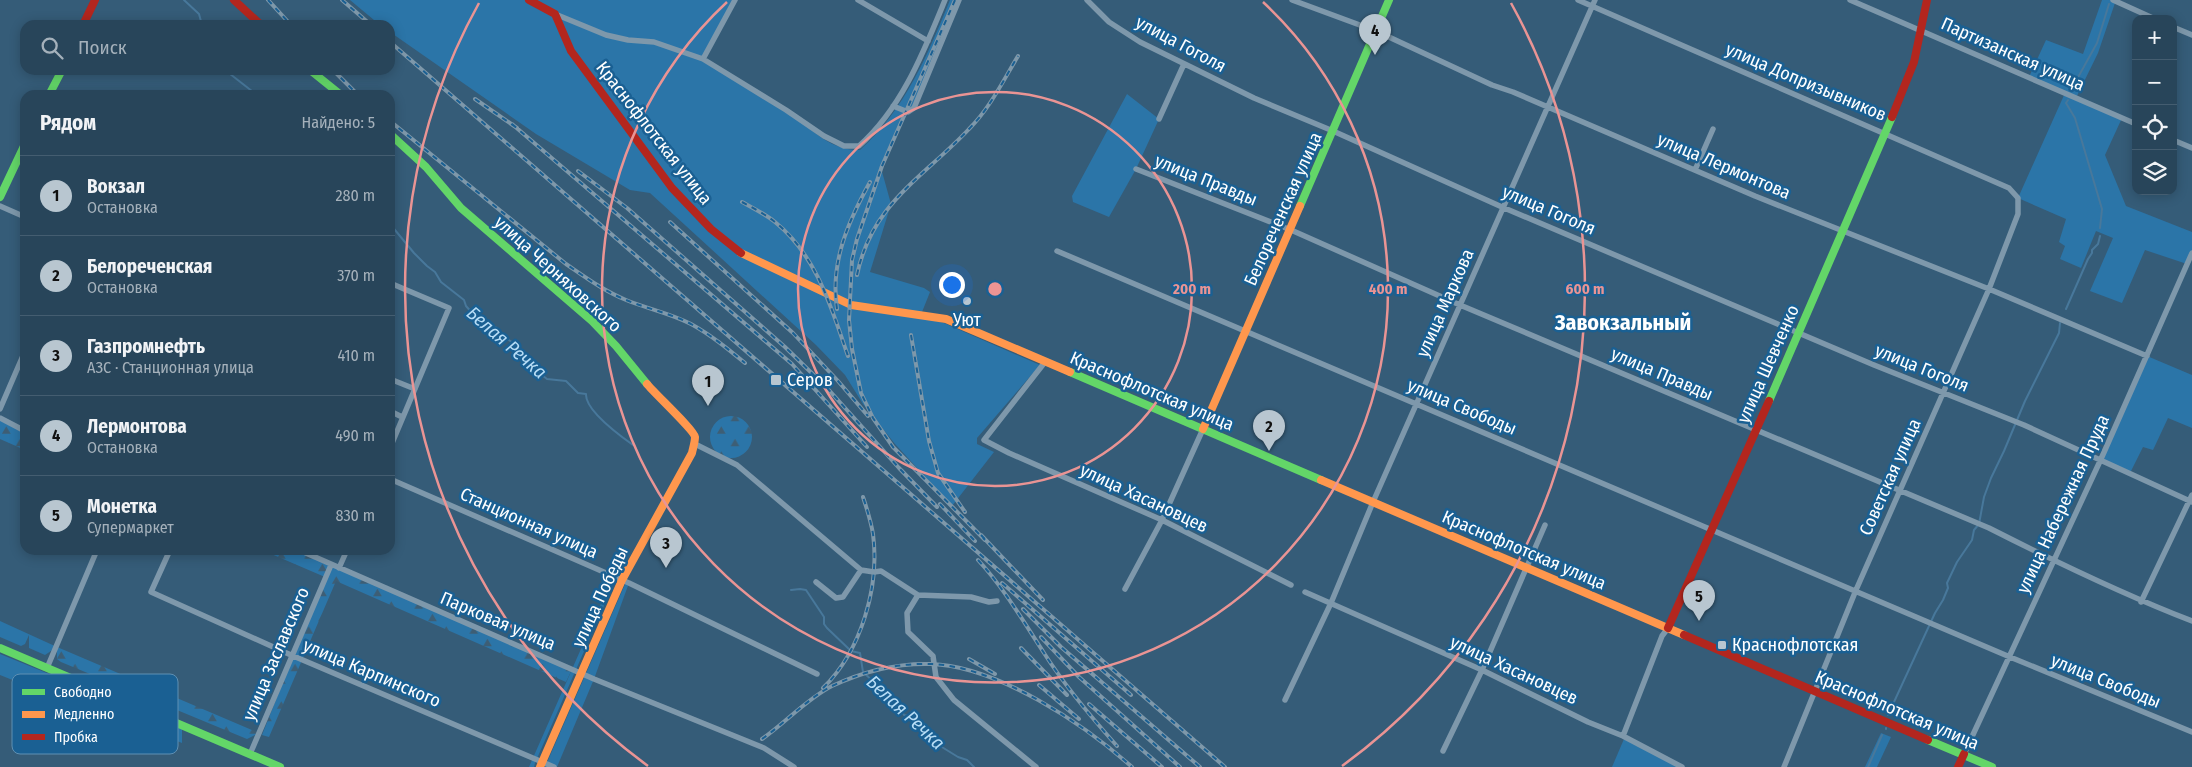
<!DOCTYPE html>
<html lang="ru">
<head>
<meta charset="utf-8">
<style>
	body { margin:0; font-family:"Fira Sans Condensed",sans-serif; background:#344f63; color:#f1f3f6 }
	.controls { position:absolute; right:15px; top:15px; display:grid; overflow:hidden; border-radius:10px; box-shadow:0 2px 12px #0003 }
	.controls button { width:45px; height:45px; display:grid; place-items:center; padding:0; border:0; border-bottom:1px solid #445d70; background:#28455a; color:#f1f3f6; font:25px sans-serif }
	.you { position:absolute; left:951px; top:284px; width:18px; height:18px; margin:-12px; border:4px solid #fff; border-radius:50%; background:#1a73e8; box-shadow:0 0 0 8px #1a73e833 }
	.badge { display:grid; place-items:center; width:32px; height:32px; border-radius:50%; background:#b8c6d0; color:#111; font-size:16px; font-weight:700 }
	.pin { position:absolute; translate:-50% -41px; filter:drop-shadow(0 1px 2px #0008) }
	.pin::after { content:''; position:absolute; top:26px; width:18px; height:15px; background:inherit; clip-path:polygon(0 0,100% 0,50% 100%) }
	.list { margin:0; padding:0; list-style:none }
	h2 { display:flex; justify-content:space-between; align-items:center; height:65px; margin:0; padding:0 20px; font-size:21px }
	h2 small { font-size:16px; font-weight:400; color:#a5b1bb }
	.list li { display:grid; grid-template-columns:32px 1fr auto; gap:15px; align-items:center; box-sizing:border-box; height:80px; padding:0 20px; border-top:1px solid #445d70 }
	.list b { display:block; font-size:19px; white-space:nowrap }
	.list p { margin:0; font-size:16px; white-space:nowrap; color:#a5b1bb }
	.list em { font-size:16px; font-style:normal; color:#a5b1bb }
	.icon { flex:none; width:28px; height:28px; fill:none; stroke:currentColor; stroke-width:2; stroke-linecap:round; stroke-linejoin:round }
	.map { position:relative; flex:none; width:2192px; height:767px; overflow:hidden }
	.search { position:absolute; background:#28455a; box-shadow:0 2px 12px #0003; left:20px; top:20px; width:375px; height:55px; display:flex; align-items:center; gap:12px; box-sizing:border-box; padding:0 18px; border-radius:15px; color:#a5b1bb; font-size:19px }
	.panel { position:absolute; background:#28455a; box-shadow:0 2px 12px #0003; left:20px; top:90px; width:375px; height:465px; border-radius:15px }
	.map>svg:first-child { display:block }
	.green { fill:#2b75a8 }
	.forest { fill:url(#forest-firs) }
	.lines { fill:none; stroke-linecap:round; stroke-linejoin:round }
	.stream { stroke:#48789b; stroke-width:2 }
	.street { stroke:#7e98ab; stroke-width:5.5 }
	.fast { stroke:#63d668; stroke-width:8 }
	.slow { stroke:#ff974d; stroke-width:8 }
	.jam { stroke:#b3261e; stroke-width:8 }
	.rail-casing { stroke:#7e98aa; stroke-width:4 }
	.rail { stroke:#1a6093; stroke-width:2; stroke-dasharray:5.5; stroke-linecap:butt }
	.ring { fill:none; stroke:#ea9494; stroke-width:2.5 }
	.poi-dot { fill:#b8c6d0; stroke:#1a6093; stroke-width:2 }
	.labels { text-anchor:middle; stroke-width:5; stroke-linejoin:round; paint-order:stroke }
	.street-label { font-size:18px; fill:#fff; stroke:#1a6093 }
	.poi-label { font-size:18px; fill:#fff; stroke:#1a6093; text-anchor:start }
	.water-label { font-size:19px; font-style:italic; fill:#b7ddf6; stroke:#1a6093 }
	.district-label { font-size:22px; font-weight:bold; fill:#fff; stroke:#1a6093 }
	.key { fill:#1a6093; stroke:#5f90b3; stroke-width:1 }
	.key-label { font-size:14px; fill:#fff }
	.centre { fill:#ea9494; stroke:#1a6093; stroke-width:2.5 }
	.ring-label { font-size:15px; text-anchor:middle; font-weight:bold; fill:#ea9494; stroke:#1a6093; stroke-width:5; stroke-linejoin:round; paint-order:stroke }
</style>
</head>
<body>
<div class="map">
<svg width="2192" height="767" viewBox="0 0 2192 767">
	<defs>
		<pattern id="forest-firs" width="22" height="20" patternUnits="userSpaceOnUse" patternTransform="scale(1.25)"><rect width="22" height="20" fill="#2b75a8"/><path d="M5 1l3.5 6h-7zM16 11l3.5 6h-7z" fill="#3d5e75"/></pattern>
	</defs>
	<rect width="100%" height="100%" fill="#355c78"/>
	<path class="green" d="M350,0H735L703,60C730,76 757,92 783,108C810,125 825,150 860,150C905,110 928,54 950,0H959L919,98L908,112L881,168L891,204L870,272L924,288L930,292L920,317L944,323L1040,365L977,438V444L994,452L952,506L895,444L863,404L845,375L816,345L650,193L630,190L536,134L390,32V25H380Z
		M2102,0H2116L2098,53L2076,98L2122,118L2105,155L2126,206L2192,232V253L2187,264L2145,250L2122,303L2090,291L2113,238L2096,231L2081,268L2060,259L2065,246L2059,242L2066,219L2018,198L2065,93L2029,77L2046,40L2083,54Z
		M1127,94L1159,119L1136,169L1109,217L1073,202L1072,196Z
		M2147,356L2192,375V428L2168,418L2153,450L2143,447L2129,475L2101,459Z
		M613,576L614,583L535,763L534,767H529Z
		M626,582L629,583L594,679L557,767H545Z
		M0,621L57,647L45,655L29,648V635L25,644L21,646L0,637Z
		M0,654L182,728V743L164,736L162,740L0,675Z
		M1881,733L1891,737L1877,767H1865Z
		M1624,739L1679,767H1612Z"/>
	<path class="forest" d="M710 437a21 21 0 1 1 42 0a21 21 0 1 1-42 0Z
		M0,418L25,431V450L0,439Z
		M262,550H297L572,669L566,682L336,581L269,737L262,735L325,577Z
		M57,647L259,733L247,739L61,662L57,659Z"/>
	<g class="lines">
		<path class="stream" d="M184,0L199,14L202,25
			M225,70L257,95
			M2071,90L2097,43L2109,4
			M2068,100L2066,103L2075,118L2102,209L2100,228
			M390,224L414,253L427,266L435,272L441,282L464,300L466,306L473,314L480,321L497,328L502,336L512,342L515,351L522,354L523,360L530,364L534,369L547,379L566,381L578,393L586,394C585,410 619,435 633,445
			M2066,309L2088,259L2092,253V250L2098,244L2100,236
			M791,590L800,589L806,590L824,617V624L827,628L851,651L860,653L863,672L876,684L887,700L900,708L904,715L916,717L937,744L958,757L967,760L974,767
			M1888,715L1935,613L1943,600L1948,588L1947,583L1957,562L1972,540L1974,530L1979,524L1984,497L1991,478L2004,451L2025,401L2059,333L2060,323
			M1886,729V728
			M1868,767L1882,735"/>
		<path class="street" d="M858,0L928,41
			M1087,0L1109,22L1140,42L1254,98L1333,131L1502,207L1874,365L2024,425L2192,502
			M1292,0L1376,31L1492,85L1513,92L1755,196L1989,289L2147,356
			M1578,0L2009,188L2018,198V214L1989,289L1856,590L1784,767
			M1850,0L2136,124
			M2113,0L2155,19
			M555,14L606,35L628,40L654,42L703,59L786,110L824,136L844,146H859C902,108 924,51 945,0
			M2173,27L2192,35
			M703,59L735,0
			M893,106L908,112L914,108L959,0
			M1159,119L1184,64
			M2173,140L2192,148
			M1136,169L1291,230L1460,305L1989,528C2056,562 2122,594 2192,621
			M1695,170L1713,129
			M0,206L25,217
			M1057,251L2010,657L2192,732
			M390,283L449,308L390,448
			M1045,362L984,440L1009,453L1162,520L1291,585
			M390,379L415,389
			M0,409L25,351
			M390,411L402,417
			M0,418L25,431
			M695,444L737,465L861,570
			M390,479L629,583L817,674
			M170,550L151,592L291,655L554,767
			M299,550L594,679L764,748L794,767
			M339,568L347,550
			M816,582L836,598L843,597L861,570L874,572L881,571L918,595L971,597L989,602L997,601
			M1125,589L1162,520L1203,429
			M1305,592L1482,670L1588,722L1623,736L1682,767
			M918,595L907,613L908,632L933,656L936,677L954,700L1036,767
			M2141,602L2192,495
			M47,668L97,550
			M1285,700L1331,603L1373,502L1595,0
			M1623,736L1662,636L1668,628
			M1443,751L1482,670L1545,525
			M250,754L331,565
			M1964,754L2101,459L2192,253"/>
		<path class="fast" d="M310,70L341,95
			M49,95L62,70
			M390,134L426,167L461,208L592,321L616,346L647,384
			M0,197L25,144
			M1300,206L1389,0
			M1070,372L1321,480
			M1769,401L1892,117
			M0,648L280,767
			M1928,740L1992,767"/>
		<path class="slow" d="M741,253L851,305L946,319L1070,372
			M1203,429L1300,206
			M1321,480L1684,635
			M540,767L622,580L692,453C693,448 695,442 695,437C694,430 655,394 647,384"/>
		<path class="jam" d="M234,0L261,25
			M529,0L555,14L571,51L672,188L711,229L741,253
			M83,25L95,0
			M1892,117L1914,62L1927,0
			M1668,628L1769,401
			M1684,635L1928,740
			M1958,767L1964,754"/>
		<defs>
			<path id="rail" d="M268,0L291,25
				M342,0L371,25
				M955,0L882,166L857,239L852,260L849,320L852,349L861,393L873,418L893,447L985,540
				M390,42L1225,767
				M333,70L358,95
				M475,99L517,128
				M390,121L566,264C585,277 604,291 626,300C648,309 670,313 691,324C711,335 728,349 745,363
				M512,124L792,364L867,447
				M578,171L627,208L785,347L828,389L899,468L937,507
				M742,202C753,208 765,214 775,222C817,256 831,307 848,356
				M670,222L793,333L838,381L868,416
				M857,275C872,203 923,178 969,129C990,108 1003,81 1018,56
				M837,309C830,262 848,222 870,182
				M911,335L929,441L938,473L965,512
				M940,504L975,541
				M981,535L1043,600
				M978,560C1004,588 1023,621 1044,653C1065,686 1091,717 1117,746
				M1002,583L1131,695
				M1023,609L1061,647L1200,767
				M1041,637L1079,677L1180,767
				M1021,648L1067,695
				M969,659L995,674
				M1039,685L1079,719
				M823,688C861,651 880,587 873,534C871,522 867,509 863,497
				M1089,704L1162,767
				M762,739C785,723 808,698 832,686C864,671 896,663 931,664C997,666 1084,724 1132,767"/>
		</defs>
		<use href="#rail" class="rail-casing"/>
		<use href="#rail" class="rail"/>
	</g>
	<g class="ring">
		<circle cx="995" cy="289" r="197"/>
		<path d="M1263 2A393 393 0 1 1 727 2"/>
		<path d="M648 766A590 590 0 0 1 479 3M1511 3A590 590 0 0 1 1342 766"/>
	</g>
	<g class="poi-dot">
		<circle cx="967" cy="301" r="5"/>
		<rect x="770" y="374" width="12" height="12" rx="2.5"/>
		<rect x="1717" y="640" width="10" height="10" rx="2.5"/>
	</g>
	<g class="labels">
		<g class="street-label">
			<text transform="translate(1181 44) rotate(28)" y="6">улица Гоголя</text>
			<text transform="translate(2013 54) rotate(24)" y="6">Партизанская улица</text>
			<text transform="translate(1806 82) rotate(23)" y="6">улица Допризывников</text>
			<text transform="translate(654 133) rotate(52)" y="6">Краснофлотская улица</text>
			<text transform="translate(1724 166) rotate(23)" y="6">улица Лермонтова</text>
			<text transform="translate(1206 180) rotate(22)" y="6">улица Правды</text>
			<text transform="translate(1283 209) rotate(-66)" y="6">Белореченская улица</text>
			<text transform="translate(1549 210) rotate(23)" y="6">улица Гоголя</text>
			<text transform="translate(558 274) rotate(42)" y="6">улица Черняховского</text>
			<text transform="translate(1445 303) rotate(-66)" y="6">улица Маркова</text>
			<text transform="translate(1768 364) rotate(-66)" y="6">улица Шевченко</text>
			<text transform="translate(1922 368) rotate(22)" y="6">улица Гоголя</text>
			<text transform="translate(1662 374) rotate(23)" y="6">улица Правды</text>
			<text transform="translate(1152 391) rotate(23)" y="6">Краснофлотская улица</text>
			<text transform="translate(1462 407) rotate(23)" y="6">улица Свободы</text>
			<text transform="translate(1890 477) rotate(-66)" y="6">Советская улица</text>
			<text transform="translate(1144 498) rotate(25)" y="6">улица Хасановцев</text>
			<text transform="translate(2063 504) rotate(-65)" y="6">улица Набережная Пруда</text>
			<text transform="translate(529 523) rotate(24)" y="6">Станционная улица</text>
			<text transform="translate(1524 550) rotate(23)" y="6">Краснофлотская улица</text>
			<text transform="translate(600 597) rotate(-65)" y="6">улица Победы</text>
			<text transform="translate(498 621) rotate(23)" y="6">Парковая улица</text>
			<text transform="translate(276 654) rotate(-67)" y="6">улица Заславского</text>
			<text transform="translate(1514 670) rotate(25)" y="6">улица Хасановцев</text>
			<text transform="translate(372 673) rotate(23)" y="6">улица Карпинского</text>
			<text transform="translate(2106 681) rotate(22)" y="6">улица Свободы</text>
			<text transform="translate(1897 710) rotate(23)" y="6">Краснофлотская улица</text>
		</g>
		<g class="poi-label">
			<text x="967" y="326" text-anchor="middle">Уют</text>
			<text x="787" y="386">Серов</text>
			<text x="1732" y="651">Краснофлотская</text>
		</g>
		<g class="water-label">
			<text transform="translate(507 342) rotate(41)" y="7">Белая Речка</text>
			<text transform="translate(906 712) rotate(43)" y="7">Белая Речка</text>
		</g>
		<g class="district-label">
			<text x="1623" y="330">Завокзальный</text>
		</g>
	</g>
	<rect x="12" y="674" width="166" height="80" rx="8" class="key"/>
	<rect x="22" y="689" width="23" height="6" fill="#63d668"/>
	<rect x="22" y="711" width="23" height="7" fill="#ff974d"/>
	<rect x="22" y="734" width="23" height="6" fill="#b3261e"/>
	<g class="key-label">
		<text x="54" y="697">Свободно</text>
		<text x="54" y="719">Медленно</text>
		<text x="54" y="742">Пробка</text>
	</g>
	<circle cx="995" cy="289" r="8" class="centre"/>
	<g class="ring-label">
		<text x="1192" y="294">200 m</text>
		<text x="1388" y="294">400 m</text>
		<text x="1585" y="294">600 m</text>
	</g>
</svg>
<div class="controls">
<button>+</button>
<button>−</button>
<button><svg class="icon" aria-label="locate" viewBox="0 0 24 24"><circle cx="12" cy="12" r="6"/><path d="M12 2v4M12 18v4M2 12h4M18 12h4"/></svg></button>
<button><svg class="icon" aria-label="layers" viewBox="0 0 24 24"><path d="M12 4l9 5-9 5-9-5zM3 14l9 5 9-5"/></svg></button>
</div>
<div class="you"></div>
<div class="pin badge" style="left:708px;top:406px">1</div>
<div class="pin badge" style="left:1269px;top:451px">2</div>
<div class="pin badge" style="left:666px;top:568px">3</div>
<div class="pin badge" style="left:1375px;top:55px">4</div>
<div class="pin badge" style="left:1699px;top:621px">5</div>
<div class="search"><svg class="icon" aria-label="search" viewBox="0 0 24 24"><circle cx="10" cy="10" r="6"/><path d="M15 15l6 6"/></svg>Поиск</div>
<section class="panel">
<h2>Рядом<small>Найдено: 5</small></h2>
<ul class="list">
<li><span class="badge">1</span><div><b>Вокзал</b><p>Остановка</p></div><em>280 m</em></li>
<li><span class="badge">2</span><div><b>Белореченская</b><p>Остановка</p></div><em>370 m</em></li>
<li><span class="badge">3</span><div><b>Газпромнефть</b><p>АЗС · Станционная улица</p></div><em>410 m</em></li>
<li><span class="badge">4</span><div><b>Лермонтова</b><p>Остановка</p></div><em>490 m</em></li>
<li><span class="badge">5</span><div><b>Монетка</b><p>Супермаркет</p></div><em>830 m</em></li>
</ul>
</section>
</div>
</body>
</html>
